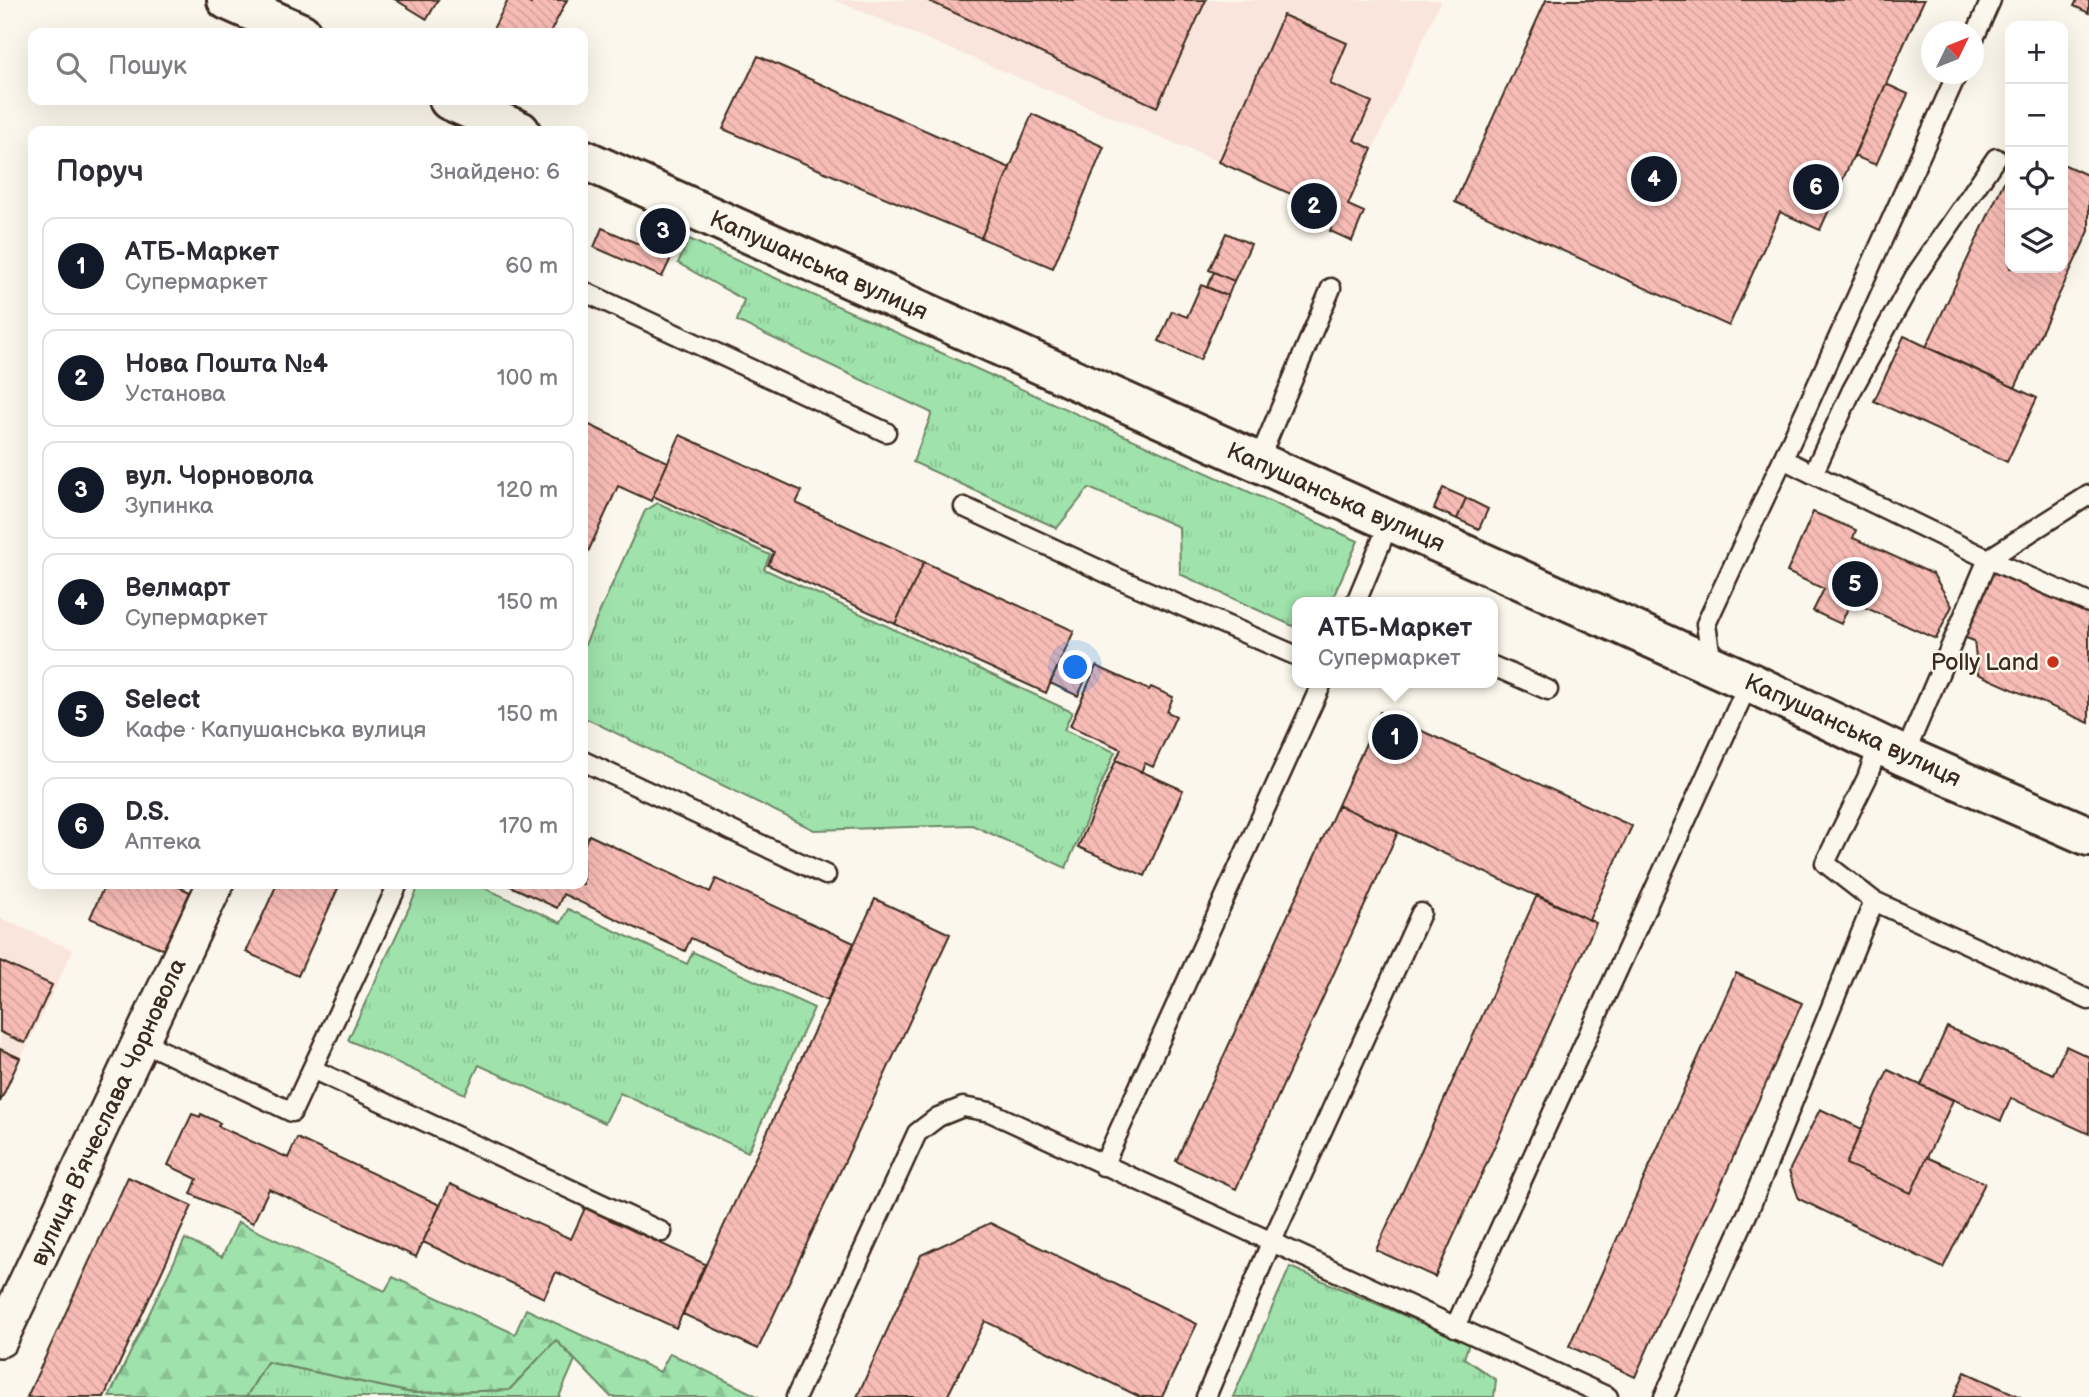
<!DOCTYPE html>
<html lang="uk">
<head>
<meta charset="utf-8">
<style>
	body { margin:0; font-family:"Balsamiq Sans",sans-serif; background:#f2f2f3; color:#2b2b33 }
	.controls { position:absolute; right:21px; top:21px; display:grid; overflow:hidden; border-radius:14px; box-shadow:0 7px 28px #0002 }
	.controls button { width:63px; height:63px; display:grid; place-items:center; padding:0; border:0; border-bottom:2px solid #e1e1e2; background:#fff; color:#2b2b33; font:35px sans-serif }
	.compass { position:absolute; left:1921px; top:21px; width:63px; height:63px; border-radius:50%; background:#fff; box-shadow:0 7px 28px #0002; rotate:47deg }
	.you { position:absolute; left:1076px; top:668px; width:24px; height:24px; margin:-18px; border:5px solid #fff; border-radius:50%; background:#1a73e8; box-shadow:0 0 0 10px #1a73e833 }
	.badge { display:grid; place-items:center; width:46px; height:46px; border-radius:50%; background:#111827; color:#fff; font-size:23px; font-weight:700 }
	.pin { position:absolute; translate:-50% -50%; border:4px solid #fff; box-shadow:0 2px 7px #0006 }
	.popup { position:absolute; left:1292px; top:597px; width:206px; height:91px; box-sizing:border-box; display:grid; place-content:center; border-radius:14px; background:#fff; filter:drop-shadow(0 2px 5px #0005); font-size:23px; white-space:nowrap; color:#7c7c81 }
	.popup b { font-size:26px; color:#2b2b33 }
	.popup::after { content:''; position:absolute; left:50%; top:100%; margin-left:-14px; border:14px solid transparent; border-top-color:#fff }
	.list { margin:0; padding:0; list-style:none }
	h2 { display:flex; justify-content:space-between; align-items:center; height:91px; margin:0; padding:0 28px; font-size:30px }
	h2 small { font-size:23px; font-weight:400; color:#7c7c81 }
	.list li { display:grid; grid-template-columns:46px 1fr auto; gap:21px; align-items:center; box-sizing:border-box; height:98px; margin:0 14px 14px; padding:0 14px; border:2px solid #e1e1e2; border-radius:14px }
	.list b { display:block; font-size:26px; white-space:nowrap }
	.list p { margin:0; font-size:23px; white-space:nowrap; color:#7c7c81 }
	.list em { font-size:23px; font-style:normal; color:#7c7c81 }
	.icon { flex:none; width:38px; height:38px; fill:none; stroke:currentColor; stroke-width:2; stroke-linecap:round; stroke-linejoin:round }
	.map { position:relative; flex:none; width:2089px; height:1397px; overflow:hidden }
	.search { position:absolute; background:#fff; box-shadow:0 7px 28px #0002; left:28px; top:28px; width:560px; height:77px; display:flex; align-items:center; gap:18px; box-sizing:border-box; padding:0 24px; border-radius:14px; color:#7c7c81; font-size:26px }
	.panel { position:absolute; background:#fff; box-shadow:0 7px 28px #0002; left:28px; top:126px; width:560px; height:763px; border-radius:14px }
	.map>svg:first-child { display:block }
	.built { fill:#fae5dc }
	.grass { fill:url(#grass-tufts); stroke:#6d8665; stroke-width:2 }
	.forest { fill:url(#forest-firs); stroke:#6d8665; stroke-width:2 }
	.building { fill:url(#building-back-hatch); stroke:#3b2a1e; stroke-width:2 }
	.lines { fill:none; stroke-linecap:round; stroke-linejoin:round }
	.lane-casing { stroke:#3b2a1e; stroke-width:23 }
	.street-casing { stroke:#3b2a1e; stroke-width:40 }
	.secondary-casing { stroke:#3b2a1e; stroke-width:44 }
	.lane { stroke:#fbf7ec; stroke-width:18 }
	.street { stroke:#fbf7ec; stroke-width:35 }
	.secondary { stroke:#fbf7ec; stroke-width:38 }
	.poi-dot { fill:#c8321e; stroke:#fbf7ec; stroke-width:2.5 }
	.labels { text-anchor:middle; stroke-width:5; stroke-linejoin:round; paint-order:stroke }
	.street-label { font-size:24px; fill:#3b2a1e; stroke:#fbf7ec }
	.poi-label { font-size:24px; fill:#3b2a1e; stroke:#fbf7ec; text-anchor:end }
</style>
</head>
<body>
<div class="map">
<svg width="2089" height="1397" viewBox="0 0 2089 1397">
	<defs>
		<pattern id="grass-tufts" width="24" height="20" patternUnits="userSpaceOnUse" patternTransform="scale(1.75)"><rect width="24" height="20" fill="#9fe2ac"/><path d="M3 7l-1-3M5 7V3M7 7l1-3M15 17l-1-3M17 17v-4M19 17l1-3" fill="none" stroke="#8ac294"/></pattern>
		<pattern id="forest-firs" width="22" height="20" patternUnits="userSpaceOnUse" patternTransform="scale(1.75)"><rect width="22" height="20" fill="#9fe2ac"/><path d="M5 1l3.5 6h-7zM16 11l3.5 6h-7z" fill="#8ac294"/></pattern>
		<pattern id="building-back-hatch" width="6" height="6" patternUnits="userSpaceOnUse" patternTransform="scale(1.75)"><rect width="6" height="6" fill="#f8bcb6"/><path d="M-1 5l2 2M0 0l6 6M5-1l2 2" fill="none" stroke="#d6a29c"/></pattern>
	</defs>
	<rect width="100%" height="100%" fill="#fbf7ec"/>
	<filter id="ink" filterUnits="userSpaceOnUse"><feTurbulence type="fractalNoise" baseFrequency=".0143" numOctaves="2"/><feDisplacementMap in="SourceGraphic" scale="14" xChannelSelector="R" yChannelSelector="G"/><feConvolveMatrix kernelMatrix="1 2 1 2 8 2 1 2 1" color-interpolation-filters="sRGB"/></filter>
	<g filter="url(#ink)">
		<path class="built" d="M834,0H1441L1348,204L1364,212L1352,241L1330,231L1336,214L1219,162Z
			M0,918L73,950L0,1102Z"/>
		<path class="grass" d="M689,239L1358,541L1331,602H1297V628L1180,574L1179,527L1089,488L1057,528L913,462L932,413L737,321L744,300L678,263Z
			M658,503L770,555L764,569L1072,712L1064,730L1115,752L1066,868L972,825L814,830L583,717V649L645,511Z
			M420,884H476L561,923L568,909L687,964L693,952L814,1008L748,1152L620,1093L605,1123L479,1065L465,1094L348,1040Z
			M1290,1267L1469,1343L1464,1358L1496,1380L1494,1397H1233Z
			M556,1340L575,1360L559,1397H246L267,1362L413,1393L509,1390Z"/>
		<path class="forest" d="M238,1222L385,1291L393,1277L515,1334L526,1309L660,1372L670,1353L759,1397H611L556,1340L509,1390L413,1393L267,1362L246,1397H109L185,1239L222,1257Z"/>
		<path class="building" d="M396,0H438L427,19Z
			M508,0H524L531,4L533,0H567L550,33H491Z
			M927,0H1206L1157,107Z
			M1546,0H1924L1820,230L1780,212L1729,326L1455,202Z
			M2077,0H2089V13L2074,6Z
			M1283,15L1347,43L1330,84L1372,102L1354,140L1372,149L1348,205L1364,212L1352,241L1330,231L1336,214L1219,162Z
			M758,56L1010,168L981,238L723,129Z
			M1886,84L1908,94L1876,165L1854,156Z
			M1032,114L1104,147L1053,268L981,238Z
			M2063,164L2089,176V231L2015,388L1926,347L2010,169V268H2063Z
			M602,228L671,258L662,277L594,247Z
			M1226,233L1251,244L1234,281L1209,270Z
			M1214,272L1234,281L1228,296L1207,287Z
			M1201,285L1228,296L1200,360L1159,341L1172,311L1187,317Z
			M1904,336L2037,398L2007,462L1874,401Z
			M583,422L668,462L651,501L618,486L583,563Z
			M680,435L802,491L796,503L924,562L895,624L768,565L774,552L653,496Z
			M1443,488L1466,498L1457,519L1434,509Z
			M1466,498L1488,509L1479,529L1457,519Z
			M1813,512L1856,530L1853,538L1933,574L1952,606L1936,639L1851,601L1841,624L1813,611L1824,589L1787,572Z
			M924,562L1074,631L1046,693L895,624Z
			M1993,565L2089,609V723L1978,674L1974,641L1961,636Z
			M1061,659L1089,672L1078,696L1050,683Z
			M1096,666L1149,690L1151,687L1173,697L1167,712L1176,716L1153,767L1145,763L1141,772L1116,760L1121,749L1070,726Z
			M1380,712L1632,826L1589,920L1338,805Z
			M1116,760L1183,790L1145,876L1078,847Z
			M1338,805L1398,832L1236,1189L1176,1161Z
			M589,835L710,892L716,879L854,943L827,1001L691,938L685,951L563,894L557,908L506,884H583V848Z
			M105,884H172L190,892L165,950L90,918Z
			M277,884H340L298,976L246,952Z
			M1537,895L1596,923L1435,1277L1376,1250Z
			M875,899L950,934L758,1349L683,1314Z
			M0,961L52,985L25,1043L0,1032Z
			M1736,973L1802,1003L1635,1377L1569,1346Z
			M1947,1027L2053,1074L2066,1046L2089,1057V1134L2011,1098L2001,1121L1921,1085Z
			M0,1049L20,1058L0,1102Z
			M1888,1070L1953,1100L1911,1193L1846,1164Z
			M1820,1109L1862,1129L1846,1164L1911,1193L1927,1157L1985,1183L1943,1268L1799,1199L1789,1171Z
			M192,1114L200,1117L201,1114L220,1123L218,1126L288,1158L297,1138L440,1205L416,1257L269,1189L253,1223L191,1194L197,1179L168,1165Z
			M128,1177L192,1206L104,1397H27Z
			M450,1184L571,1239L585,1208L705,1264L676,1328L556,1272L544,1298L423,1242Z
			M990,1223L1197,1324L1162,1397H1140L985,1321L947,1397H857L921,1255Z
			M1965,1372L2021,1397H1954Z"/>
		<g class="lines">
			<defs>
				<path id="lane" d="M1974,38L1991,0
					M583,291L886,432
					M1783,459L1813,474L1852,390L1915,276L1996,158
					M1258,462L1331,288
					M1813,474L1988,559L2089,603
					M964,507L1115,577L1297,656
					M1356,602L1390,521
					M1712,665L1706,624L1808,405L1957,74
					M1493,666L1548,690
					M1904,756L1988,559L2089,495
					M583,761L826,875
					M1874,901L2089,1000
					M141,1041L292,1112L398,884
					M312,1069L662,1232
					M1103,1166L1322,683
					M1455,1327L1749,682
					M796,1397L917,1133L938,1117L963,1107L990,1112L1608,1397
					M1206,1397L1271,1243L1421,913
					M1664,1397L1749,1210L1874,901L1825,863L1867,778L1879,744"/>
				<path id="street" d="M0,1339L215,884"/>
				<path id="secondary" d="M227,0L301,33
					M449,100L520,131
					M583,159L1749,682L1904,756L2089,836"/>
			</defs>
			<use href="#lane" class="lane-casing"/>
			<use href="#street" class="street-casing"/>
			<use href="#secondary" class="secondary-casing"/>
			<use href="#lane" class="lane"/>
			<use href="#street" class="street"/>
			<use href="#secondary" class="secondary"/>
		</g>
	</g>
	<circle class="poi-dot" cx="2053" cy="662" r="7"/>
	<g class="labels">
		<g class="street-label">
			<text transform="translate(819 265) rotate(24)" y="8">Капушанська вулиця</text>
			<text transform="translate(1336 497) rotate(24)" y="8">Капушанська вулиця</text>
			<text transform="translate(1853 730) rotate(25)" y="8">Капушанська вулиця</text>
			<text transform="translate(108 1112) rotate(-65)" y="8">вулиця Вʼячеслава Чорновола</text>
		</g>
		<g class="poi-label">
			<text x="2039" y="670">Polly Land</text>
		</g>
	</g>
</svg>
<div class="controls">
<button>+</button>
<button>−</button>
<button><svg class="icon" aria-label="locate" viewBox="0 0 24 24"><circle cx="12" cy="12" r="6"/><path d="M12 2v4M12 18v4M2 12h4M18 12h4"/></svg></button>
<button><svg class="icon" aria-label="layers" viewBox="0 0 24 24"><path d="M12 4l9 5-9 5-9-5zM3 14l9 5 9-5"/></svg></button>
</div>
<svg class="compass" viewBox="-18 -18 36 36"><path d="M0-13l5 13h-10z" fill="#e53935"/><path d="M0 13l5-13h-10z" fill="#7c7c81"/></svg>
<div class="you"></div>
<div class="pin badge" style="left:1395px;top:737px">1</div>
<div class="popup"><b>АТБ-Маркет</b>Супермаркет</div>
<div class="pin badge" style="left:1314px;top:206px">2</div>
<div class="pin badge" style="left:663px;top:231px">3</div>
<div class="pin badge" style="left:1654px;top:179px">4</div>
<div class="pin badge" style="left:1855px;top:584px">5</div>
<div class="pin badge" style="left:1816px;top:187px">6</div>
<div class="search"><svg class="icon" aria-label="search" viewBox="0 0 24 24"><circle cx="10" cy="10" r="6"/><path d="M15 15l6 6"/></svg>Пошук</div>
<section class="panel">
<h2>Поруч<small>Знайдено: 6</small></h2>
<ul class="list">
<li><span class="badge">1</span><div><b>АТБ-Маркет</b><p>Супермаркет</p></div><em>60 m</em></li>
<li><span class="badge">2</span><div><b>Нова Пошта №4</b><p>Установа</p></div><em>100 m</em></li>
<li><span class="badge">3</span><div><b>вул. Чорновола</b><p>Зупинка</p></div><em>120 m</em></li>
<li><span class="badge">4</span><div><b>Велмарт</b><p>Супермаркет</p></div><em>150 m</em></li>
<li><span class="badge">5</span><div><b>Select</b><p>Кафе · Капушанська вулиця</p></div><em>150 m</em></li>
<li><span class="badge">6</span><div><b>D.S.</b><p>Аптека</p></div><em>170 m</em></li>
</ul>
</section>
</div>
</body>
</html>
